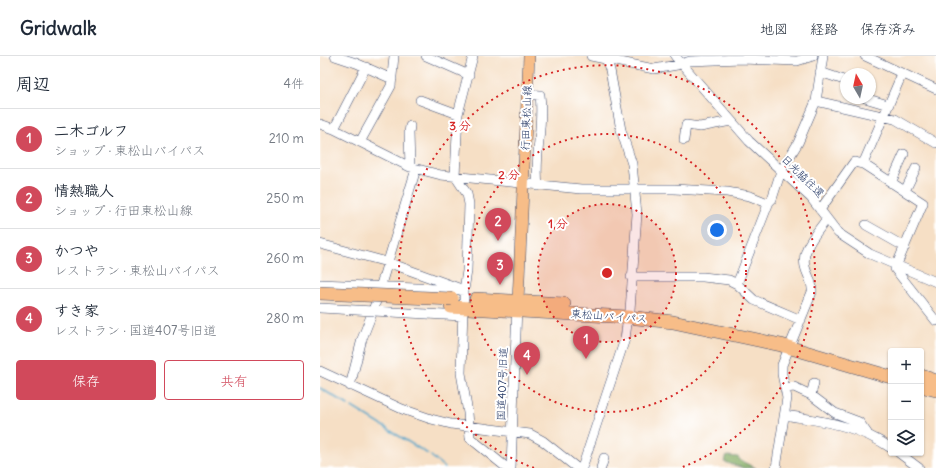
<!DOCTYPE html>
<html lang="ja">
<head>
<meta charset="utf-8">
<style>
	body { margin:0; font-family:Delius,"Klee One",sans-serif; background:#f6f6f7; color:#1f2937 }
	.controls { position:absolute; right:12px; bottom:12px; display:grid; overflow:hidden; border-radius:4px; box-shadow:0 1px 3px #0004 }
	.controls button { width:36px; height:36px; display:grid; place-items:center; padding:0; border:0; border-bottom:1px solid #e0e1e3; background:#fff; color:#1f2937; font:20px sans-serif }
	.compass { position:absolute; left:520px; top:12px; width:36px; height:36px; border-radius:50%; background:#fff; box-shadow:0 1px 3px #0004; rotate:351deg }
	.you { position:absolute; left:397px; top:174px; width:14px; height:14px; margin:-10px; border:3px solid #fff; border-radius:50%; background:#1a73e8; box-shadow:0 0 0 6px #1a73e833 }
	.badge { display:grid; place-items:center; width:26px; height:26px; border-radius:50%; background:#d1495b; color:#fff; font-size:13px; font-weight:700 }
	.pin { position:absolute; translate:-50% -33px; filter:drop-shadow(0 1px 2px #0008) }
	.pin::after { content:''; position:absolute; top:21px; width:14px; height:12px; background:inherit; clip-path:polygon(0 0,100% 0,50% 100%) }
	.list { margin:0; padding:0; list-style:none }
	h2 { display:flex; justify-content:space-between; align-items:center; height:52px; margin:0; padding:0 16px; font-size:17px }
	h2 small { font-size:13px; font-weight:400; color:#747a83 }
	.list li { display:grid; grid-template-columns:26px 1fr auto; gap:12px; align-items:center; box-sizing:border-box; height:60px; padding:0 16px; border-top:1px solid #e0e1e3 }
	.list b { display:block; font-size:15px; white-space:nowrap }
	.list p { margin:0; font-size:13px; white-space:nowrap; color:#747a83 }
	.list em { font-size:13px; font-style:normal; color:#747a83 }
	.actions { display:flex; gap:8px; padding:12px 16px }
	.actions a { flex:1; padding:9px 0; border:1px solid #d1495b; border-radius:4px; text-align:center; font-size:14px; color:#d1495b }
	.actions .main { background:#d1495b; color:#fff }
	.icon { flex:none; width:22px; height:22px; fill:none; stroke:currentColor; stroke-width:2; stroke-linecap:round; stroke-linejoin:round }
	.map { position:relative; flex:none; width:616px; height:412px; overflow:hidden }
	header { display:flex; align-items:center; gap:24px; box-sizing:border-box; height:56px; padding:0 20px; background:#fff; border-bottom:1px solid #e0e1e3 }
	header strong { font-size:19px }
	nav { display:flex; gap:22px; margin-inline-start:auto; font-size:14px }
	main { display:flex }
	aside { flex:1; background:#fff }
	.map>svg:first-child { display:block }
	.forest { fill:#84ac62; stroke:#506e60 }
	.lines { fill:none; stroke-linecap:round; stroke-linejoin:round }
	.stream { stroke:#4da4ca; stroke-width:1.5 }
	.minor-casing { stroke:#3c496d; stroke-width:10 }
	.major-casing { stroke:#3c496d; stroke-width:12 }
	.highway-casing { stroke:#3c496d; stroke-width:14 }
	.minor { stroke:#fff; stroke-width:9 }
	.major { stroke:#f7bd88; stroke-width:11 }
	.highway { stroke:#f7bd88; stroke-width:13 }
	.highway-bridge-casing { stroke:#3c496d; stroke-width:14; stroke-linecap:butt }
	.highway-bridge { stroke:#f7bd88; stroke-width:13 }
	.ring { fill:none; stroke:#d62828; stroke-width:2; stroke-dasharray:2 4 }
	.labels { text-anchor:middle; stroke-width:4; stroke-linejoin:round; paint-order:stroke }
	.street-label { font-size:11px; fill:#1b2f5e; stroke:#fff }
	.centre { fill:#d62828; stroke:#fff; stroke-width:2 }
	.ring-label { font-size:12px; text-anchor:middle; font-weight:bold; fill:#d62828; stroke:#fff; stroke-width:4; stroke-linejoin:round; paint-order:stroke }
</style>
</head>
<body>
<header>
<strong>Gridwalk</strong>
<nav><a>地図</a><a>経路</a><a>保存済み</a></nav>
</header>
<main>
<aside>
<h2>周辺<small>4件</small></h2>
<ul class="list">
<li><span class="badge">1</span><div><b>二木ゴルフ</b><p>ショップ · 東松山バイパス</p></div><em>210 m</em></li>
<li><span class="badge">2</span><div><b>情熱職人</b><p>ショップ · 行田東松山線</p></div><em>250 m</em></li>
<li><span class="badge">3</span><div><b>かつや</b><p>レストラン · 東松山バイパス</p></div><em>260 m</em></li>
<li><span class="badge">4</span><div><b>すき家</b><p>レストラン · 国道407号旧道</p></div><em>280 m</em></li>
</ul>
<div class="actions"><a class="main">保存</a><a>共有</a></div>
</aside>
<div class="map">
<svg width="616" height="412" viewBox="0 0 616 412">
	<rect width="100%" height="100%" fill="#fff"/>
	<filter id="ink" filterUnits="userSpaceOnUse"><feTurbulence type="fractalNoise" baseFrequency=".025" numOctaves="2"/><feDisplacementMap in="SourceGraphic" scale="8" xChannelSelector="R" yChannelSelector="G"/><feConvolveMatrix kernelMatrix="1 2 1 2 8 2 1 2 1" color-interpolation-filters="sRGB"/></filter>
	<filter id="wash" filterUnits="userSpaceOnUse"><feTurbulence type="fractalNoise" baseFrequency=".012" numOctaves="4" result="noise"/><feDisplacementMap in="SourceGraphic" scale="16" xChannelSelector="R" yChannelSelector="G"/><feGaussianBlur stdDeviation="0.9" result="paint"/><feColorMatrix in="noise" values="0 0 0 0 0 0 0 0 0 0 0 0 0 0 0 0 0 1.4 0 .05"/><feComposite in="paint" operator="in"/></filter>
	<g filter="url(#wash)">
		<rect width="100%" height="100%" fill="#f6dfc5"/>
		<path class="forest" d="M407,400L418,401L421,405L436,412H424L404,406Z"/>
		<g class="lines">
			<path class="stream" d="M0,332L28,349
				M32,351L108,398
				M111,400L125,412"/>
		</g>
	</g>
	<g filter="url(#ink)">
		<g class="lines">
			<defs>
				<path id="minor" d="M15,0L36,7L72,23
					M106,0L149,19
					M271,0L334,13L357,9L370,5L421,3L477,5L493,0
					M285,0L290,14L301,74L312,108L317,158L310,254
					M355,0L429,85L491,142L518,177L550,198L616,226
					M545,0L616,33
					M500,16L521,23
					M208,38L220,39C224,69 214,100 218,130
					M545,42L568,49
					M100,44L138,58
					M496,45L575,63L616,87
					M0,68L14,73L90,111L121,119L261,133H354L407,136L430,140L445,146H449L452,143L461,115L478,87L496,45L503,0
					M14,73L46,11
					M364,84L366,69L380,71L411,65
					M40,86L71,30L74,0
					M543,108L582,18
					M90,111L89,77L90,70
					M571,127L584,98
					M585,135L596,112
					M500,154L534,106L543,108L603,147L575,213L616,265
					M546,169L585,191
					M0,188L67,206L144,234L147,215L149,148L147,138L135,120L138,58L153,0
					M311,221H383L409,224L417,228L434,244L481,264
					M0,228L144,234V243
					M417,228L449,146
					M0,252L142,260
					M143,252L141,317L148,357L150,382L187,412
					M0,315L82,353L111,363L131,368L210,378L223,385L257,412
					M30,330L42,283L53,255L96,113
					M466,332L474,331L491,339L515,357L539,366L547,377
					M491,339L494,327
					M465,359C505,366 535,368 571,392
					M579,397L599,412
					M191,412L197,250
					M262,412L305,283L308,261
					M281,412L284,402
					M456,412L467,342L462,318V309L492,236C493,228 489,222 486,214C479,195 495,179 506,164"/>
				<path id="major" d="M198,245L209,0"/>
				<path id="highway" d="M156,243L244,248
					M131,251L308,261L353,266L461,289L571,321
					M601,320L616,325
					M601,330L616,334"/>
			</defs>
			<use href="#minor" class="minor-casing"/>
			<use href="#major" class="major-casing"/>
			<use href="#highway" class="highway-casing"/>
			<use href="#minor" class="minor"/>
			<use href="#major" class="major"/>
			<use href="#highway" class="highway"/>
			<defs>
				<path id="highway-bridge" d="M0,237L132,243"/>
			</defs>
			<use href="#highway-bridge" class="highway-bridge-casing"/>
			<use href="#highway-bridge" class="highway-bridge"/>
		</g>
	</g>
	<circle cx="287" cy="217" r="69" fill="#d62828" fill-opacity=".12"/>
	<g class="ring">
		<circle cx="287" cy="217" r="69"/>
		<circle cx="287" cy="217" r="139"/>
		<path d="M214 412A208 208 0 1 1 360 412"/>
	</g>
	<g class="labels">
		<g class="street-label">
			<text transform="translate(206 62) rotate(-88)" y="4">行田東松山線</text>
			<text transform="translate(483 120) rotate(45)" y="4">日光脇往還</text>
			<text transform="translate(289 260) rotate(4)" y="4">東松山バイパス</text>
			<text transform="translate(182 328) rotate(-88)" y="4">国道407号旧道</text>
		</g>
	</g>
	<circle cx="287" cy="217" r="6" class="centre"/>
	<g class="ring-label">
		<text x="140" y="74">3 分</text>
		<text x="189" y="123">2 分</text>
		<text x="238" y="172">1 分</text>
	</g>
</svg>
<div class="controls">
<button>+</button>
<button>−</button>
<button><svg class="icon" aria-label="layers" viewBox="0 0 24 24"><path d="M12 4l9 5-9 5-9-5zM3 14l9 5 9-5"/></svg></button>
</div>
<svg class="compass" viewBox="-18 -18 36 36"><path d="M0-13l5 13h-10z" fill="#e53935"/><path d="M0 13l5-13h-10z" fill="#747a83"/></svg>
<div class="you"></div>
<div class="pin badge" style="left:266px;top:303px">1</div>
<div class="pin badge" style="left:178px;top:185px">2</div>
<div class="pin badge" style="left:180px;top:229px">3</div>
<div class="pin badge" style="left:207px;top:319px">4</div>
</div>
</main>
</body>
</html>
